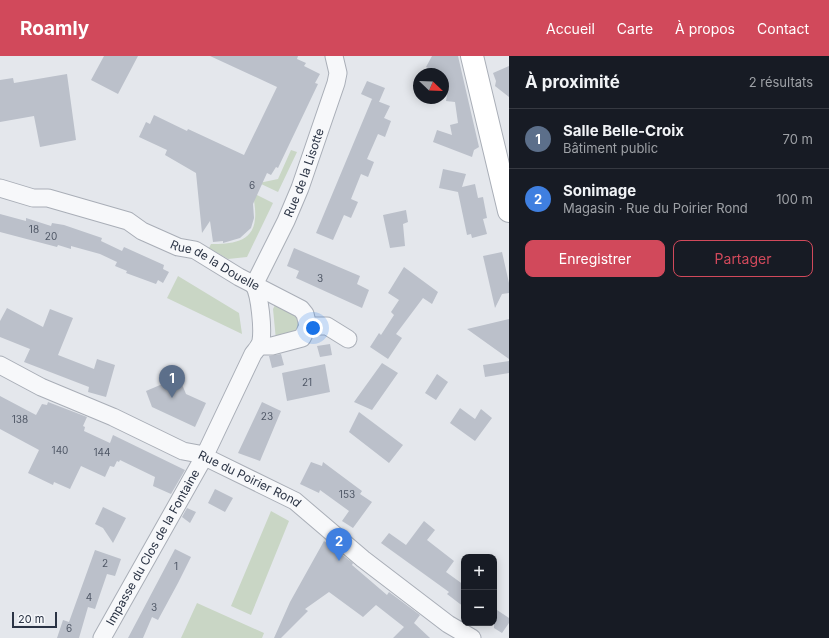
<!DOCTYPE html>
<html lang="fr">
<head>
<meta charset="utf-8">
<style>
	body { margin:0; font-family:Inter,sans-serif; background:#20242c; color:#f1f3f6 }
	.controls { position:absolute; right:12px; bottom:12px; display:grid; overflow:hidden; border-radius:8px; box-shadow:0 2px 10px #0003 }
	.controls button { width:36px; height:36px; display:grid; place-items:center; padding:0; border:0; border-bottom:1px solid #363941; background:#171b24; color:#f1f3f6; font:20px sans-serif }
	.compass { position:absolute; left:413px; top:12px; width:36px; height:36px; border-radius:50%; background:#171b24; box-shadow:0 2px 10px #0003; rotate:113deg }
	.scale { position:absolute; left:12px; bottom:10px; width:45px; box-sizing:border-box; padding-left:4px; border:2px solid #2b3445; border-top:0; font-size:11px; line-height:14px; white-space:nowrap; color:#2b3445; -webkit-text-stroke:3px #f4f6f9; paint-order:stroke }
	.you { position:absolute; left:313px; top:272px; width:14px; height:14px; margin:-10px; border:3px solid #fff; border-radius:50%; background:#1a73e8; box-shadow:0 0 0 6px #1a73e833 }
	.badge { display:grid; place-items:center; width:26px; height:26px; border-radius:50%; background:#d1495b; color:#fff; font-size:13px; font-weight:700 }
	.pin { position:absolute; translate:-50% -33px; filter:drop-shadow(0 1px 2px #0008) }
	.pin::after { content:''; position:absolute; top:21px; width:14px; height:12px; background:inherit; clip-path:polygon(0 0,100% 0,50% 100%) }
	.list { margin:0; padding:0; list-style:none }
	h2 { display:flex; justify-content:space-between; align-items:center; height:52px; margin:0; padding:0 16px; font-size:17px }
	h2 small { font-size:13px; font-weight:400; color:#9ea1a6 }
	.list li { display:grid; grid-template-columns:26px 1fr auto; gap:12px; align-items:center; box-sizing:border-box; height:60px; padding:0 16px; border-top:1px solid #363941 }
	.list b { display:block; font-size:15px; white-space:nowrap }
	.list p { margin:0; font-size:13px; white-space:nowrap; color:#9ea1a6 }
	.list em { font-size:13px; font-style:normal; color:#9ea1a6 }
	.actions { display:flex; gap:8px; padding:12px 16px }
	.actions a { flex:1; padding:9px 0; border:1px solid #d1495b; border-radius:8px; text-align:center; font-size:14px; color:#d1495b }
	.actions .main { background:#d1495b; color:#fff }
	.map { position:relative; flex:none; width:509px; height:582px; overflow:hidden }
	header { display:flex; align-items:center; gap:24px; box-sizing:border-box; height:56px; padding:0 20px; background:#d1495b; color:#fff }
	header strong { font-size:19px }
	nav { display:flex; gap:22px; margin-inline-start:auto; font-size:14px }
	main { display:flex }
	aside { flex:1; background:#171b24 }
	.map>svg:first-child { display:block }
	.green { fill:#c9d6c5 }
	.building { fill:#bbc0ca }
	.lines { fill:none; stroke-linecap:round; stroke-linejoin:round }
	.street-casing { stroke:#a9aeb7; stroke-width:19 }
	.secondary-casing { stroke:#a9aeb7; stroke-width:24 }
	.street { stroke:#f7f8fa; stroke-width:17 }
	.secondary { stroke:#fff; stroke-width:22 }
	.labels { text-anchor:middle; stroke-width:3; stroke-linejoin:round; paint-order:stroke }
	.number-label { font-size:10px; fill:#4f5766 }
	.street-label { font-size:12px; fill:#2b3445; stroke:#f4f6f9 }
</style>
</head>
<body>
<header>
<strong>Roamly</strong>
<nav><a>Accueil</a><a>Carte</a><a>À propos</a><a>Contact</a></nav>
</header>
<main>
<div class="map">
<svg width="509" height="582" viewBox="0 0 509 582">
	<rect width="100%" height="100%" fill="#e4e7ec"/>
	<path class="green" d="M291,94L297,96L278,136L259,127L278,123Z
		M253,137L273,147L247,201L228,203L209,192L211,188C230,188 253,187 255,163C256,155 254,145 253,137Z
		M178,220L239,257L242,278L167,242Z
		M277,245L299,262L300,275L276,284L273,253Z
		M271,455L289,465L251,559L231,550Z
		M197,547L264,577L262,582H181Z"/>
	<path class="building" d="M104,0H138L118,38L91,24Z
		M210,0H298L297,3L306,7L304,10L320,18L315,27L318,28L278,112L276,111L271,119L267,117L253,148L254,162L251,172L240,182L223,187V185L213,186L210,165L202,177L196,117L165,99L167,94L139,81L146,66L150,68L154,59L187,75L188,73L244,99L277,31Z
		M432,0H458L479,91L474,94L472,101L433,86L437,74L452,79L450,69L458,67L455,46L446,45L447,39L443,18L426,11Z
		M509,10V41L495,30L496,25L493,17Z
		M67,18L76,84L40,91L34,60L0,66V24L13,22L14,27Z
		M367,25L385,32L379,46L361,38Z
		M372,43L390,50L384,62L391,65L385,81L378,78L367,103L374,106L368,121L361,118L351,143L358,146L351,162L344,159L333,184L316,177Z
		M443,113L466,118L462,131L475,128L478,142L483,141L487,162L483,163L487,178L472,182L471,178L467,179L458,136L439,132Z
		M406,154L408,166L403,168L405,190L390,192L383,159Z
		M0,158L26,165V162L51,170L52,167L64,169L102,182L101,185L122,195L124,191L164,209L163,213L169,216L163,227L158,224L156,228L126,217L127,215L115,210L117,206L100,198L71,190V193L58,189L57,191L0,176Z
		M294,192L360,220L357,228L369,234L362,252L296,222L299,215L287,210Z
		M502,196L509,227V237L502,238L495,252L483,200Z
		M404,211L438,236L432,248L423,242L396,278L402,282L388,303L370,291L379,277L381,279L394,259L391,256L399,244L388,237Z
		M7,252L43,271L50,253L73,262L58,299L94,313L97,303L115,309L106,341L88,336L89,331L24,306L30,293L0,281V265Z
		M509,263V303L467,273Z
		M330,288L332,299L320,301L317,290Z
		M281,298L284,309L272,312L269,300Z
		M509,305V317L485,321L483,309Z
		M382,307L398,317L372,354L354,346Z
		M325,308L330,336L287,345L282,317Z
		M437,318L448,326L436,344L425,337Z
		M179,321L186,338L206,347L195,371L152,351L146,335Z
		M0,340L36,359L42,348L47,349L48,346L87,361L83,370L85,371L84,375L110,387L113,379L185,414L171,438L153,430L155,421L120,404L119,406L117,405L114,411L110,410L105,421L81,410L70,433L54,426L53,429L28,417L39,394L0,373Z
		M262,346L281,355L260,405L238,397Z
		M460,352L475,363L481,353L492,362L475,385L450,367Z
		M359,356L403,389L389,407L349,376Z
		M311,406L322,410L323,406L362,435L360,438L372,446L353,472L342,465L349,455L320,434L319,437L300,428Z
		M215,433L233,442L225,456L208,447Z
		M103,451L126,462L113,487L103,472L95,468Z
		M187,452L196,456L190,467L182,461Z
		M424,465L435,474L427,484L454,505L446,516L464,529V551L447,538L449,536L381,487L389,477L406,489Z
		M324,485L353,507L352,509L387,539L389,536L420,559L414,567L430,582H393L404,571L376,549L363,561L329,536L305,553L308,555L281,582H274L290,546Z
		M175,493L191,501L178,527L158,564L152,561L143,582H128Z
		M95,494L121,503L115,520L107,518L95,553L88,551L79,582H57L63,564L69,566Z
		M494,552L509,562V567L502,577L494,572Z"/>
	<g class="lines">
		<defs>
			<g id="street">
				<path id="s1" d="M0,132L33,142H48L128,165L142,175L178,191L195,194L239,221L301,253L305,258L308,270L302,282L272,290H259"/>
				<path id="s2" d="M254,229L286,165L300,132L336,27L338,17L334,0"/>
				<path d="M308,270H327L348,283"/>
				<path id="s3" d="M0,309L41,331L113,361L183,395L199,398L295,445L363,503L448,568L472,582"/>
				<path id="s4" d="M102,582L204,401L253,298C256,294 260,290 261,285C263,273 260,239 254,229"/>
			</g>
			<path id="secondary" d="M472,0L509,155"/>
		</defs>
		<use href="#street" class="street-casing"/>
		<use href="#secondary" class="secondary-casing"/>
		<use href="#street" class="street"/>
		<use href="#secondary" class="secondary"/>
	</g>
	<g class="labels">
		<g class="number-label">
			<text x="252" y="133">6</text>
			<text x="34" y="177">18</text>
			<text x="51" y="184">20</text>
			<text x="320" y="226">3</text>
			<text x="307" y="330">21</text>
			<text x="267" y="364">23</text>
			<text x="20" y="367">138</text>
			<text x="60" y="398">140</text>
			<text x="102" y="400">144</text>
			<text x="347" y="442">153</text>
			<text x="105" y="511">2</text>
			<text x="176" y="514">1</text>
			<text x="89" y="545">4</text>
			<text x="154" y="555">3</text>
			<text x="69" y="576">6</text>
		</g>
		<g class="street-label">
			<text dy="4" stroke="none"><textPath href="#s2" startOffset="123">Rue de la Lisotte</textPath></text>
			<text dy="4" stroke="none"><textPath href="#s1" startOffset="231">Rue de la Douelle</textPath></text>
			<text dy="4" stroke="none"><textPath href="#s3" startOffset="275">Rue du Poirier Rond</textPath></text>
			<text dy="4" stroke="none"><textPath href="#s4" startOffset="104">Impasse du Clos de la Fontaine</textPath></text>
		</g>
	</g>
</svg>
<div class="controls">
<button>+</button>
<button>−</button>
</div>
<svg class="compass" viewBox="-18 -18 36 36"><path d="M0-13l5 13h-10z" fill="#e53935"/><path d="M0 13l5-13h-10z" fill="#9ea1a6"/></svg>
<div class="scale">20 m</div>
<div class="you"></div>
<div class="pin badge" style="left:172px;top:342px;background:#5c6f8a">1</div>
<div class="pin badge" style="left:339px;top:505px;background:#3f7fe0">2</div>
</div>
<aside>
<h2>À proximité<small>2 résultats</small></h2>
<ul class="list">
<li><span class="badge" style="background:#5c6f8a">1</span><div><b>Salle Belle-Croix</b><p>Bâtiment public</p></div><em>70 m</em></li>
<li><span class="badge" style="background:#3f7fe0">2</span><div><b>Sonimage</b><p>Magasin · Rue du Poirier Rond</p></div><em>100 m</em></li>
</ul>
<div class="actions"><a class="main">Enregistrer</a><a>Partager</a></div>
</aside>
</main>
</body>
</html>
